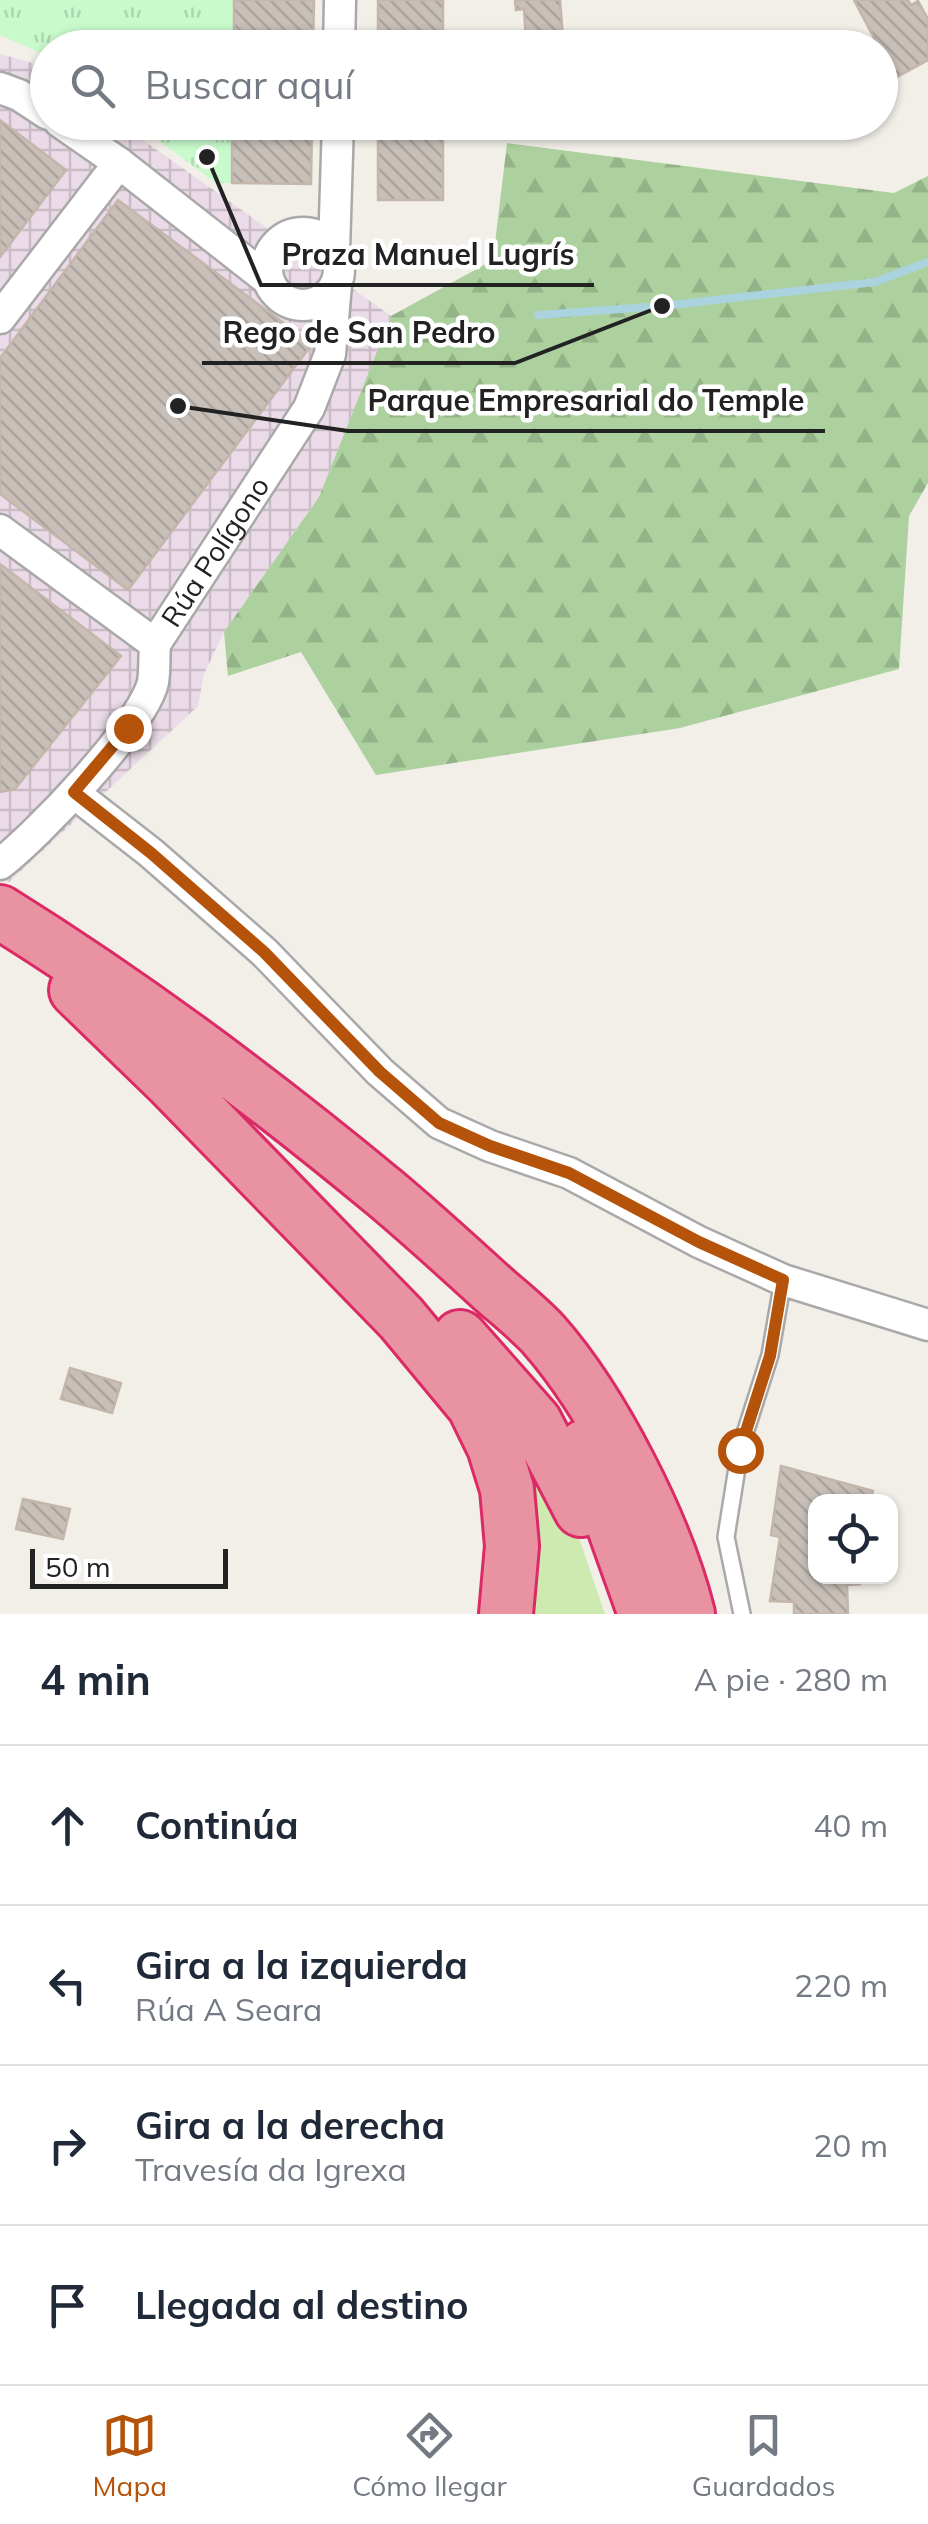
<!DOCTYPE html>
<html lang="es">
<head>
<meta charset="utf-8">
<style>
	body { margin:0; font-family:Mulish,sans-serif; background:#f6f6f7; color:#1f2937 }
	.controls { position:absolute; right:30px; bottom:30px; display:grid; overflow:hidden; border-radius:20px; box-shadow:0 2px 8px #0004 }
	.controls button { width:90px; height:90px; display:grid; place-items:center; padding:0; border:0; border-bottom:2px solid #e0e1e3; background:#fff; color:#1f2937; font:50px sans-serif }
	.scale { position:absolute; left:30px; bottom:25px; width:198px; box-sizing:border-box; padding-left:10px; border:5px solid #222; border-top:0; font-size:28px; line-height:35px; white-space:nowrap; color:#222; -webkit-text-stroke:8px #fff; paint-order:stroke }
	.stop { position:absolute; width:30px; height:30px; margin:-22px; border:8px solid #b45309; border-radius:50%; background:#fff }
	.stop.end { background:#b45309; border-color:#fff; box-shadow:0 2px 10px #0008 }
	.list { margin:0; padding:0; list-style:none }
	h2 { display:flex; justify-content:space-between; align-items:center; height:130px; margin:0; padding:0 40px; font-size:42px }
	h2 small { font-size:32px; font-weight:400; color:#747a83 }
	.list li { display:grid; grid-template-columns:65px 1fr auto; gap:30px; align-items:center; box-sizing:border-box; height:160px; padding:0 40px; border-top:2px solid #e0e1e3 }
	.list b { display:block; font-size:38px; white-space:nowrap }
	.list p { margin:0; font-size:32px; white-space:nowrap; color:#747a83 }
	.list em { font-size:32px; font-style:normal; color:#747a83 }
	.icon { flex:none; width:55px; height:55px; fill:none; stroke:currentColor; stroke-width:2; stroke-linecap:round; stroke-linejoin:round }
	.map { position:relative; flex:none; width:928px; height:1614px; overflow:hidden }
	.search { position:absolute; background:#fff; box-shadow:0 2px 8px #0004; left:30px; right:30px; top:30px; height:110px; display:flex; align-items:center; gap:25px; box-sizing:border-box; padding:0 35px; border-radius:55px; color:#747a83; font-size:38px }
	.sheet { height:770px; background:#fff }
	nav { display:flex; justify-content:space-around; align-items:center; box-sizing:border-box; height:140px; border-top:2px solid #e0e1e3; background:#fff; font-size:28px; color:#747a83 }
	nav a { display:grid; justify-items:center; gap:5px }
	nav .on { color:#b45309 }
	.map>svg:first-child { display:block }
	.industrial { fill:url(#industrial-grid) }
	.grass { fill:#cdebb0 }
	.forest { fill:url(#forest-firs) }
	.park { fill:url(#park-tufts) }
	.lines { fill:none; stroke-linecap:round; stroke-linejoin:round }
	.stream { stroke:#aad3df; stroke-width:8 }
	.building { fill:url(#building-back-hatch); stroke:#c4b6ab; stroke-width:2.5 }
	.lane-casing { stroke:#a9a9a9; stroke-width:20 }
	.street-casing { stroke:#a9a9a9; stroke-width:35 }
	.highway-casing { stroke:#dc2a67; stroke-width:58 }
	.lane { stroke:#fff; stroke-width:15 }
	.street { stroke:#fff; stroke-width:30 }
	.highway { stroke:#e892a2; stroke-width:52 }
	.route { stroke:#b45309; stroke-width:12 }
	.labels { text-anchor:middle; stroke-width:9; stroke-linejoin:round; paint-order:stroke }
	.street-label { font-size:28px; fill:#222; stroke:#fff }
	.leader { fill:none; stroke:#222; stroke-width:4 }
	.callout-dot { fill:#222; stroke:#fff; stroke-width:4 }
	.callout-label { font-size:30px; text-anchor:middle; font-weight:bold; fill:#222; stroke:#fff; stroke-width:9; stroke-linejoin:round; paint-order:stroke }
</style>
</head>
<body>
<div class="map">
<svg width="928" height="1614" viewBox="0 0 928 1614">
	<defs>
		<pattern id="industrial-grid" width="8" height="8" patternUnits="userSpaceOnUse" patternTransform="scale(2.5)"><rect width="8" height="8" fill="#ebdbe8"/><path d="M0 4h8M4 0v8" fill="none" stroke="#c9bcc7"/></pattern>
		<pattern id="forest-firs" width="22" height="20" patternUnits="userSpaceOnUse" patternTransform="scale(2.5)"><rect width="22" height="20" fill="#add19e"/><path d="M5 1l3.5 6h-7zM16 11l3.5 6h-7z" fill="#95b388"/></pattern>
		<pattern id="park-tufts" width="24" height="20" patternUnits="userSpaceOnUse" patternTransform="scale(2.5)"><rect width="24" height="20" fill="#c8facc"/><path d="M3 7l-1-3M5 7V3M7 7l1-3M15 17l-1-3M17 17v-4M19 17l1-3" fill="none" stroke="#acd6af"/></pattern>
		<pattern id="building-back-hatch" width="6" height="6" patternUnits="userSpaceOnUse" patternTransform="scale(2.5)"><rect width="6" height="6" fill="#c7bfb8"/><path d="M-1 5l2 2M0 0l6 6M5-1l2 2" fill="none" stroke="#aba49e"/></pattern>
	</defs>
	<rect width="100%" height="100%" fill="#f2efe9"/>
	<path class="industrial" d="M0,54L40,65L47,70L48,122L119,123L391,316L319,497L224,632L204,674L198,706L8,883L0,877Z"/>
	<path class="grass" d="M507,1414L576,1529L605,1614H522Z"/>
	<path class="forest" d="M507,143L894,193L928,176V483L909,516L899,669L680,728L376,775L301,652L228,676L224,632L319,497L391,316L493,260Z"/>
	<path class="park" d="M0,0H234V47L48,48L47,56L0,35Z
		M135,123H232V183H216Z"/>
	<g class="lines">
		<path class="stream" d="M538,315L662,306L875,282L928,262"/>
	</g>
	<path class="building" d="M234,0H314L313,48H234Z
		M378,0H443V48H378Z
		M515,0H560L563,37L526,40L524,9L516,10Z
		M854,0H908L911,5L918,1L928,19V60L895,78Z
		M0,120L66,170L0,257Z
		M232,122H312L311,184L232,183Z
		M378,122H443V200H378Z
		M118,200L312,344L128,590L0,494V358Z
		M0,564L121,656L15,789L0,792Z
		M70,1368L121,1383L112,1413L61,1399Z
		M781,1466L873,1491L871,1502H816V1576H864L860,1584L847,1585L848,1614H794V1602L770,1601L780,1537L771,1535Z
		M23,1499L70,1509L63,1539L16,1529Z"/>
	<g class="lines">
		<defs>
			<path id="lane" d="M742,1614L726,1537L740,1449L770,1355L783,1280"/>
			<g id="street">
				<path d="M339,48L340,0"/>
				<path d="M0,88L19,95L48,114"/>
				<path d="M60,122L119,163L267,279"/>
				<circle cx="303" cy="269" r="36"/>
				<path d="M334,250L338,122"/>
				<path d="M0,318L119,163"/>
				<path d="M0,530L155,644"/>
				<path d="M74,793L151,853L264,952L380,1072L439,1123L490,1146L569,1173L699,1242L783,1280L928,1325"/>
				<path id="s1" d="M0,864C36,837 144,724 153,682C155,670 154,656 155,644L309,408L330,354L336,284"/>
			</g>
			<path id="highway" d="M0,912C135,996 262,1091 385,1193C422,1224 457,1256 492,1288C509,1303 528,1318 543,1334C603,1402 666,1526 688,1614
				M76,990L171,1082L401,1318L474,1406L494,1447L507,1489L512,1546L506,1614
				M460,1337L535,1422L581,1510
				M585,1446L645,1614"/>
		</defs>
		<use href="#lane" class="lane-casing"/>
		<use href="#street" class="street-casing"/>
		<use href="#highway" class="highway-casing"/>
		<use href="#lane" class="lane"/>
		<use href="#street" class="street"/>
		<use href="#highway" class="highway"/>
	</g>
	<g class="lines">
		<path class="route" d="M128,728L74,792L151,853L264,952L380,1072L439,1123L490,1146L569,1173L699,1242L783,1280L770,1356L740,1450"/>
	</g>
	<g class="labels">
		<g class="street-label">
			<text dy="10" stroke="none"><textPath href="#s1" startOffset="388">Rúa Polígono</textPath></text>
		</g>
	</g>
	<path class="leader" d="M207 157L261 285H594M662 306L515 363H202M178 406L348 431H825"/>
	<g class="callout-dot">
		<circle cx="207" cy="157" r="10"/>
		<circle cx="662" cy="306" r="10"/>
		<circle cx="178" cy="406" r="10"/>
	</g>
	<g class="callout-label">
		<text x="428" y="265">Praza Manuel Lugrís</text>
		<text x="359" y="343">Rego de San Pedro</text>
		<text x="586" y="411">Parque Empresarial do Temple</text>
	</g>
</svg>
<div class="controls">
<button><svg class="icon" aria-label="locate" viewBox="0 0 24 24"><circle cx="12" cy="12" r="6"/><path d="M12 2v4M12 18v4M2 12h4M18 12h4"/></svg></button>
</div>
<div class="scale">50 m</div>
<div class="stop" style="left:740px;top:1450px"></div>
<div class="stop end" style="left:128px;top:728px"></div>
<div class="search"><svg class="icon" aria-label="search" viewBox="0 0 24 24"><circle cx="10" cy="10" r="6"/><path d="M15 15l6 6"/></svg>Buscar aquí</div>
</div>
<section class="sheet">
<h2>4 min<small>A pie · 280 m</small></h2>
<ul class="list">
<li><svg class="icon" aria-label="ahead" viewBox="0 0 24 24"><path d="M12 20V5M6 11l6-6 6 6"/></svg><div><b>Continúa</b></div><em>40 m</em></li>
<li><svg class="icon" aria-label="left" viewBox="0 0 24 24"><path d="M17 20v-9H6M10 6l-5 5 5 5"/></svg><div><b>Gira a la izquierda</b><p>Rúa A Seara</p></div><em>220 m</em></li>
<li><svg class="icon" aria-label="right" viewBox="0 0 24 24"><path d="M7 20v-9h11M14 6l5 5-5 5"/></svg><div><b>Gira a la derecha</b><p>Travesía da Igrexa</p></div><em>20 m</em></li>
<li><svg class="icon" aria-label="arrive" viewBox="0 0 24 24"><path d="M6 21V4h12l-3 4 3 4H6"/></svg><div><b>Llegada al destino</b></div></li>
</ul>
</section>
<nav>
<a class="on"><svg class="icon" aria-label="map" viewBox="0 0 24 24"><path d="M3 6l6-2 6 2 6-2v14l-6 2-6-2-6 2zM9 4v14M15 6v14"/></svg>Mapa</a>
<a><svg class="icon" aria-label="directions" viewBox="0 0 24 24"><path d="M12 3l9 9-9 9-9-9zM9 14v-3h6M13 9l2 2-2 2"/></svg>Cómo llegar</a>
<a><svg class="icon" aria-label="saved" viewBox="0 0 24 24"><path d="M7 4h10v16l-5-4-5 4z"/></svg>Guardados</a>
</nav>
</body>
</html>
